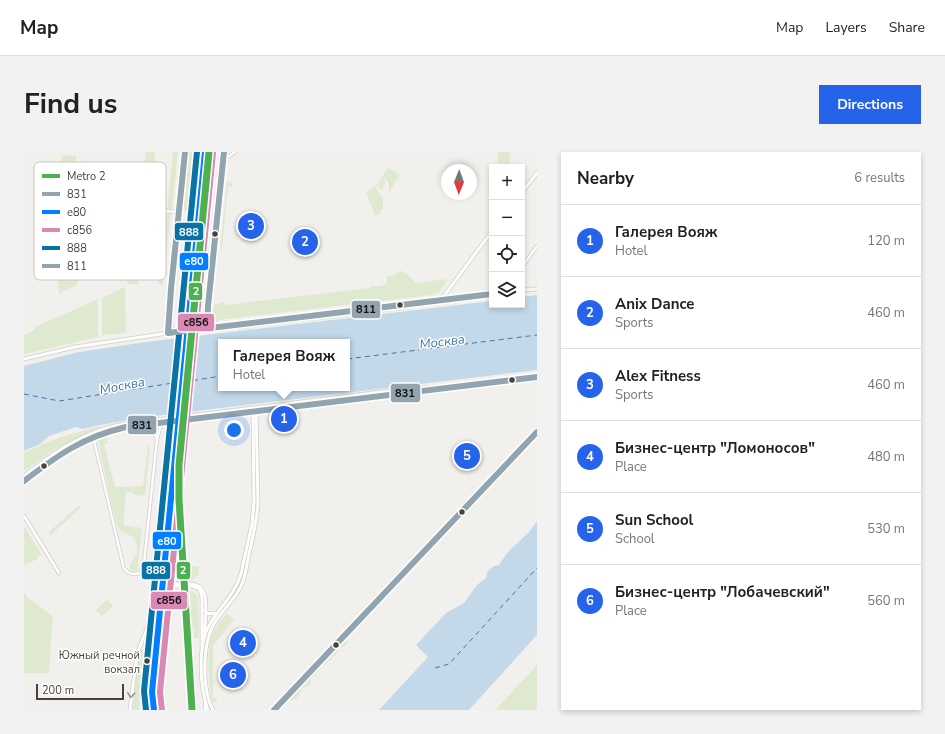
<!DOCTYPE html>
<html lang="en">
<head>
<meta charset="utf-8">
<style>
	body { margin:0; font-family:"Nunito Sans",sans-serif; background:#f2f2f2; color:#222 }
	.controls { position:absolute; right:12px; top:12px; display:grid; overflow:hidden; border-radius:0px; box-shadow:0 2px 6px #0003 }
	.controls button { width:36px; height:36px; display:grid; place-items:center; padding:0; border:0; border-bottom:1px solid #e0e0e0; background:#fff; color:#222; font:20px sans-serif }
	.compass { position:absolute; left:417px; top:12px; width:36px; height:36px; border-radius:50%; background:#fff; box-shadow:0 2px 6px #0003; rotate:181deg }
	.scale { position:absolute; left:12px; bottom:10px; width:88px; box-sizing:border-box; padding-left:4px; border:2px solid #47423a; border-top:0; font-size:11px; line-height:14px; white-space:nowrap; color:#47423a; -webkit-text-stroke:3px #fff; paint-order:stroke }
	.you { position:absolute; left:210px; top:278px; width:14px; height:14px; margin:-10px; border:3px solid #fff; border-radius:50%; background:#1a73e8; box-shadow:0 0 0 6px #1a73e833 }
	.badge { display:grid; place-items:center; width:26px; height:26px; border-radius:50%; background:#2563eb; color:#fff; font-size:13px; font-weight:700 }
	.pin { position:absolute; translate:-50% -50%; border:2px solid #fff; box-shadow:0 1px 4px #0006 }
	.popup { position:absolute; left:194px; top:187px; width:132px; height:52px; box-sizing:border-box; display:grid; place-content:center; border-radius:0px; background:#fff; filter:drop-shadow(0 1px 3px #0005); font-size:13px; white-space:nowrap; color:#767676 }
	.popup b { font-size:15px; color:#222 }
	.popup::after { content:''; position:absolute; left:50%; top:100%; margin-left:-8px; border:8px solid transparent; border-top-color:#fff }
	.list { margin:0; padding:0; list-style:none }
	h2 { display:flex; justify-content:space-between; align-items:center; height:52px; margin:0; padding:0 16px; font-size:17px }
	h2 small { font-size:13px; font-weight:400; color:#767676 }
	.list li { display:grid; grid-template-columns:26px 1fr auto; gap:12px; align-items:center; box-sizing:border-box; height:72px; padding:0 16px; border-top:1px solid #e0e0e0 }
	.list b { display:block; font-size:15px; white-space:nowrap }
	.list p { margin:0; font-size:13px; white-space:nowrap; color:#767676 }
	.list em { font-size:13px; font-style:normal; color:#767676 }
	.icon { flex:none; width:22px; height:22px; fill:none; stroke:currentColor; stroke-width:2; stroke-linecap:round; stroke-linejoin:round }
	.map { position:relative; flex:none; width:513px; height:558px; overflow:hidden; border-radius:0px }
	header { display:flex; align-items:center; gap:24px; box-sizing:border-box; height:56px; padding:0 20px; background:#fff; border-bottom:1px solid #e0e0e0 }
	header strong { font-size:19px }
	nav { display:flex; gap:22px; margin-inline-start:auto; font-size:14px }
	.intro { display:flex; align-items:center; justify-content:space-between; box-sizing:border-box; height:96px; padding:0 24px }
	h1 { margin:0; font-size:28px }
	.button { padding:10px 18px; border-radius:0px; background:#2563eb; color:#fff; font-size:14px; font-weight:700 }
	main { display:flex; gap:24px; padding:0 24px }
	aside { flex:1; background:#fff; border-radius:0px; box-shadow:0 2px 6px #0003 }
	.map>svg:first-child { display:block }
	.green { fill:#dfe9d0 }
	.water { fill:#c3d9ea; fill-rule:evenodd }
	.pier { fill:#f2f0ed }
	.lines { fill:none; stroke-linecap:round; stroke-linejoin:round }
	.ferry { stroke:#3f78a7; stroke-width:1; stroke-dasharray:5 4; stroke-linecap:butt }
	.minor-casing { stroke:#d0cecb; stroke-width:4 }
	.tertiary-casing { stroke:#d0cecb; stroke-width:4.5 }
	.secondary-casing { stroke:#d0cdc5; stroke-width:5 }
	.primary-casing { stroke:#d2ccbd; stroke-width:5.5 }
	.minor { stroke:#fdfdfc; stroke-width:2.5 }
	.tertiary { stroke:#fdfdfc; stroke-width:3 }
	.secondary { stroke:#f6f5f1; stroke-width:3.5 }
	.primary { stroke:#f0ede6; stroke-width:4 }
	.primary-bridge-casing { stroke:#d2ccbd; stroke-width:5.5; stroke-linecap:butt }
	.primary-bridge { stroke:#f0ede6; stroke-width:4 }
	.bus-1-casing { stroke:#fff; stroke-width:9 }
	.bus-2-casing { stroke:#fff; stroke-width:9 }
	.bus-3-casing { stroke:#fff; stroke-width:9 }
	.bus-4-casing { stroke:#fff; stroke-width:9 }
	.bus-5-casing { stroke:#fff; stroke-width:9 }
	.bus-1 { stroke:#91a4b0; stroke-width:6 }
	.bus-2 { stroke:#007ffe; stroke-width:6 }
	.bus-3 { stroke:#da88b4; stroke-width:6 }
	.bus-4 { stroke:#0973a7; stroke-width:6 }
	.bus-5 { stroke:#91a4b0; stroke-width:6 }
	.metro-1-casing { stroke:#fff; stroke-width:10 }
	.metro-1 { stroke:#4fb04f; stroke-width:7 }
	.oneway { stroke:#999691 }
	.bus-dot { fill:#47423a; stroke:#fff; stroke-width:1.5 }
	.labels { text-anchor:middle; stroke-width:3; stroke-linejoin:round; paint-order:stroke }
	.bus-label { font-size:11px; fill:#47423a; stroke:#fff; text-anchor:end }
	.water-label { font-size:13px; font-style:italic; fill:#3f78a7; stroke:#fff }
	.key { fill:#fff; stroke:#c8c6c4; stroke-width:1 }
	.key-label { font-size:11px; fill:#47423a }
	.line-badge { stroke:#fff; stroke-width:1.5 }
	.badge-label { font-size:11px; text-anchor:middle; font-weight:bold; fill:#fff }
	.pale-badge-label { font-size:11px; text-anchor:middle; font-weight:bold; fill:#111 }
</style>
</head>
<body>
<header>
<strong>Map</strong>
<nav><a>Map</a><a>Layers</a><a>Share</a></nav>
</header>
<div class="intro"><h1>Find us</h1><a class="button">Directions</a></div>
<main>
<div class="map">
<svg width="513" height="558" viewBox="0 0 513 558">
	<rect width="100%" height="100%" fill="#f2f0ed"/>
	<path class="green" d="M122,0H131L129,21L120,20Z
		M149,0H154L148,57H143Z
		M164,0H171L166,59L158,58Z
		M474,0H486L485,12L474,11Z
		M38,3L52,4V12L37,11Z
		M364,16L376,23C371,29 369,35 365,41C366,35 365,29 360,26L358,27L362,29L358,38L354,36L357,27L352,36L356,43L359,46V55L355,63H351L342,40L352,33Z
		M20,18L32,20L29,44L16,43Z
		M203,29L208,31L209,35H204L198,98H196Z
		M138,30L136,48L128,45L129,36Z
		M112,57L119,58L117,74L123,76L128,85L127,87L120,86L114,133L105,132L97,122L106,112Z
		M142,61H147L139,133L134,132Z
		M83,68L93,69L92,82L82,81Z
		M376,118L386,125L392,131L422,127L421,129L424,128L414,141L409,143L194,168V170C187,168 189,159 190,153L200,150L201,153L346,136L347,134C352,135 358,135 363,131V124L371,123Z
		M52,121L54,132L35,142L34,127Z
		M101,135L102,181L78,183V146Z
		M74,147V185L0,202V183L11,178V175Z
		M388,156L389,157L212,178V176Z
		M79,273L30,298L0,319V301C27,287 50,281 79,273Z
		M83,286L84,291L80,292L91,335L119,334L124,294H126L121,343C117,344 111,345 108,340H102C101,351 100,362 100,373L118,376L113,418L111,420L106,418V412L113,401V392L109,385L95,378L89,359L74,288Z
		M55,353L56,356L26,384L25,380Z
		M0,374L18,403L13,405L14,407L0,413Z
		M163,414H175V422L171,426L162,429Z
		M151,439H159V449H144L145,443Z
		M165,439L170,440L174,445L175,486H170L169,474H167Z
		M0,440L2,444L29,464L25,521H0Z
		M83,448L89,454L78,464L72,458Z
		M202,462H204L210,468L189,494V527L191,532H189V546H193V548L189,551C184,539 183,498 187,486C190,477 196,469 202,462Z
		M321,486L323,489V492L319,495H316C310,506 307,507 298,514C294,518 293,523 287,526V533L278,536C277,541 274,546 269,548H265V544L277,530L300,508L317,487Z
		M117,497L121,498L115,558H109L114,506Z
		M513,513V558H471Z"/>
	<path class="water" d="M513,143V218L114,266L71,274L59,277L52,275L25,284L16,292L0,299V214L55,200L122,190L468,149V153H498V145ZM197,190H323V236H197Z
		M513,369V483L445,558H355L404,505L392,493L422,461L440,451L453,433L462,426L463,420L470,414L475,413L483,401L505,380Z"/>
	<path class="pier" d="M172,182L164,263L144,265L153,185Z"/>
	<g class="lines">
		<path class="ferry" d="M323,207L513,183
			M160,230L197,224
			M0,242L35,249L149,231
			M411,516L425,512L513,416"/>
		<defs>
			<path id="minor" d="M199,5H204L211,0
				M138,59L155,60
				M498,115L513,94
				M124,273L128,276L133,287
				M69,284L100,417C105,422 109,423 116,421L120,411L133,287L138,270
				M129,543L130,551V558
				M181,551V558
				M250,558L304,500L513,280"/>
			<path id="tertiary" d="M498,40L513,21
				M417,148L468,79
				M0,207L51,195L144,181
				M0,364L35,421
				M140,424C149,441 175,421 181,444C183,455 181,470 181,481
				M138,444C140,441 142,438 145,436C150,433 169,433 174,436C177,439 178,444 178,448V494
				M181,458L183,461L186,462L193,461
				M106,558L113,502L125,471L129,434L132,424
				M184,558C176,536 173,493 186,472C196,455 211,442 217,422L228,372L230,351L229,258
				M189,558C178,538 178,492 190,472C198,458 212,447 218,432C222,422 223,412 225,402C229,385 233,368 234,351L232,257"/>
			<path id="secondary" d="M161,0L147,137L144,181L198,174L468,142
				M498,138L513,137
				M145,170L148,177L154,180
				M183,176L184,154L200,0
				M0,324C25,305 50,286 80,277C92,273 105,271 117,270L390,236H403
				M0,329C35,302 57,284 102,275L513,225"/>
			<path id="primary" d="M169,60L175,0
				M175,61L181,0
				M120,558L146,293
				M126,558L152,294"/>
		</defs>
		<use href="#minor" class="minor-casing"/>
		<use href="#tertiary" class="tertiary-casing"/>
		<use href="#secondary" class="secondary-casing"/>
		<use href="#primary" class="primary-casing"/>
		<use href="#minor" class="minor"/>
		<use href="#tertiary" class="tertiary"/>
		<use href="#secondary" class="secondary"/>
		<use href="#primary" class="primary"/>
		<defs>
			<path id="primary-bridge" d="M146,293L155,193L169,60
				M152,294L175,61"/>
		</defs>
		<use href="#primary-bridge" class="primary-bridge-casing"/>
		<use href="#primary-bridge" class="primary-bridge"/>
		<defs>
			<path id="bus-1" d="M0,329C34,303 59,285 102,275L513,225
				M250,558L513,280"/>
			<path id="bus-2" d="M130,558L128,540L181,0"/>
			<path id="bus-3" d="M138,558L136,540L189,1"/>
			<path id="bus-4" d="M122,558L120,539L173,0"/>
			<path id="bus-5" d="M161,0L147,137L144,181L468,142
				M183,176L184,154L200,0"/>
		</defs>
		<use href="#bus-1" class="bus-1-casing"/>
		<use href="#bus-2" class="bus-2-casing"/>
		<use href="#bus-3" class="bus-3-casing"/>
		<use href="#bus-4" class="bus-4-casing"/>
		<use href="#bus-5" class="bus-5-casing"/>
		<use href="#bus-1" class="bus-1"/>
		<use href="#bus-2" class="bus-2"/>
		<use href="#bus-3" class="bus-3"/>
		<use href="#bus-4" class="bus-4"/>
		<use href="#bus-5" class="bus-5"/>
		<defs>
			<path id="metro-1" d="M168,558L155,347V313L185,0"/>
		</defs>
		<use href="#metro-1" class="metro-1-casing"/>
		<use href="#metro-1" class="metro-1"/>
	</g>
	<defs><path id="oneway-chevron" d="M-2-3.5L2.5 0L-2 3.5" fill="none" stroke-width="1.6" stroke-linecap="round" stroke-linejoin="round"/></defs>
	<use class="oneway" href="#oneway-chevron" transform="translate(107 543) rotate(96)"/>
	<g class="bus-dot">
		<circle cx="191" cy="82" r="3.5"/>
		<circle cx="376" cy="153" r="3.5"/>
		<circle cx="488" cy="228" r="3.5"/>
		<circle cx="20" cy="314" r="3.5"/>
		<circle cx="438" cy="360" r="3.5"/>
		<circle cx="312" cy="493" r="3.5"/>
		<circle cx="123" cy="509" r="3.5"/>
	</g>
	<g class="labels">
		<g class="bus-label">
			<text x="116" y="507">Южный речной<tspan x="116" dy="14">вокзал</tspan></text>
		</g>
		<g class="water-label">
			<text transform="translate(418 189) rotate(-7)" y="5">Москва</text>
			<text transform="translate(98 233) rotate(-11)" y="5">Москва</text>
		</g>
	</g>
	<rect x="10" y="10" width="132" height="118" rx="6" class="key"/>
	<rect x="18" y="22" width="18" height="4" fill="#4fb04f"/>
	<rect x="18" y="40" width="18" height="4" fill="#91a4b0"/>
	<rect x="18" y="58" width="18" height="4" fill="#007ffe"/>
	<rect x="18" y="76" width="18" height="4" fill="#da88b4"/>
	<rect x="18" y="94" width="18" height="4" fill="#0973a7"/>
	<rect x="18" y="112" width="18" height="4" fill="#91a4b0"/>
	<g class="key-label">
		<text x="43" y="28">Metro 2</text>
		<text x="43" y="46">831</text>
		<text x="43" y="64">е80</text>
		<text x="43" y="82">с856</text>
		<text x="43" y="100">888</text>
		<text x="43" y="118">811</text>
	</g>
	<g class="line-badge">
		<rect x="150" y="70" width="30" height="19" rx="4" fill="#0973a7"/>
		<rect x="155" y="100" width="30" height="19" rx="4" fill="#007ffe"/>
		<rect x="164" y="130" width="15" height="19" rx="4" fill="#4fb04f"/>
		<rect x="327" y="148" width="30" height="19" rx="4" fill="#91a4b0"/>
		<rect x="153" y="161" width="38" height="19" rx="4" fill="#da88b4"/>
		<rect x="366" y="231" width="31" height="20" rx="4" fill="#91a4b0"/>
		<rect x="103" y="263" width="30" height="20" rx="4" fill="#91a4b0"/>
		<rect x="128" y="379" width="30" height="19" rx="4" fill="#007ffe"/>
		<rect x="152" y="409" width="15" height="19" rx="4" fill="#4fb04f"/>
		<rect x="117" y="409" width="30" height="19" rx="4" fill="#0973a7"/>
		<rect x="126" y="439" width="38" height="19" rx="4" fill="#da88b4"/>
	</g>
	<g class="badge-label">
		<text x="165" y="84">888</text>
		<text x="170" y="113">е80</text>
		<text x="172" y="143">2</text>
		<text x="143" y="393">е80</text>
		<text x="159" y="422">2</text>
		<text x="132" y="422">888</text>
	</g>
	<g class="pale-badge-label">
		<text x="342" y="161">811</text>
		<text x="172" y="174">с856</text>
		<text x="381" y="245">831</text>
		<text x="118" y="277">831</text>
		<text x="145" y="452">с856</text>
	</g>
</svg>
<div class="controls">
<button>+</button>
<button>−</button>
<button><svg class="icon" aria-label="locate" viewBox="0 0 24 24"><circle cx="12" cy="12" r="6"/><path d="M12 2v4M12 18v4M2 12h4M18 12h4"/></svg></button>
<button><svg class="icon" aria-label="layers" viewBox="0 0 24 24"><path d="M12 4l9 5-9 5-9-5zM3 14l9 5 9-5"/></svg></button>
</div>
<svg class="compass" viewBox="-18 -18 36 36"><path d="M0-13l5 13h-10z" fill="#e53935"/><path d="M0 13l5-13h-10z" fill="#767676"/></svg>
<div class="scale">200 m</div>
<div class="you"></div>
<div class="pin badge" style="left:260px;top:267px">1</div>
<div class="popup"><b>Галерея Вояж</b>Hotel</div>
<div class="pin badge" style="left:281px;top:90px">2</div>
<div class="pin badge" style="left:227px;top:74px">3</div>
<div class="pin badge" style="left:219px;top:491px">4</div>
<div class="pin badge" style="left:443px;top:304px">5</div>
<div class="pin badge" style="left:209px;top:523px">6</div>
</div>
<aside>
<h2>Nearby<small>6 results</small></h2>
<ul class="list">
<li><span class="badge">1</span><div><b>Галерея Вояж</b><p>Hotel</p></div><em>120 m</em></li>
<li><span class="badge">2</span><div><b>Anix Dance</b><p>Sports</p></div><em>460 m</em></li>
<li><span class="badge">3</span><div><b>Alex Fitness</b><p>Sports</p></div><em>460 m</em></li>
<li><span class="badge">4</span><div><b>Бизнес-центр &quot;Ломоносов&quot;</b><p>Place</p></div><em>480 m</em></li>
<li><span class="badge">5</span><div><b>Sun School</b><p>School</p></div><em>530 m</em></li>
<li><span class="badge">6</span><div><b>Бизнес-центр &quot;Лобачевский&quot;</b><p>Place</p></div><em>560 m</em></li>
</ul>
</aside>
</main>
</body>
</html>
